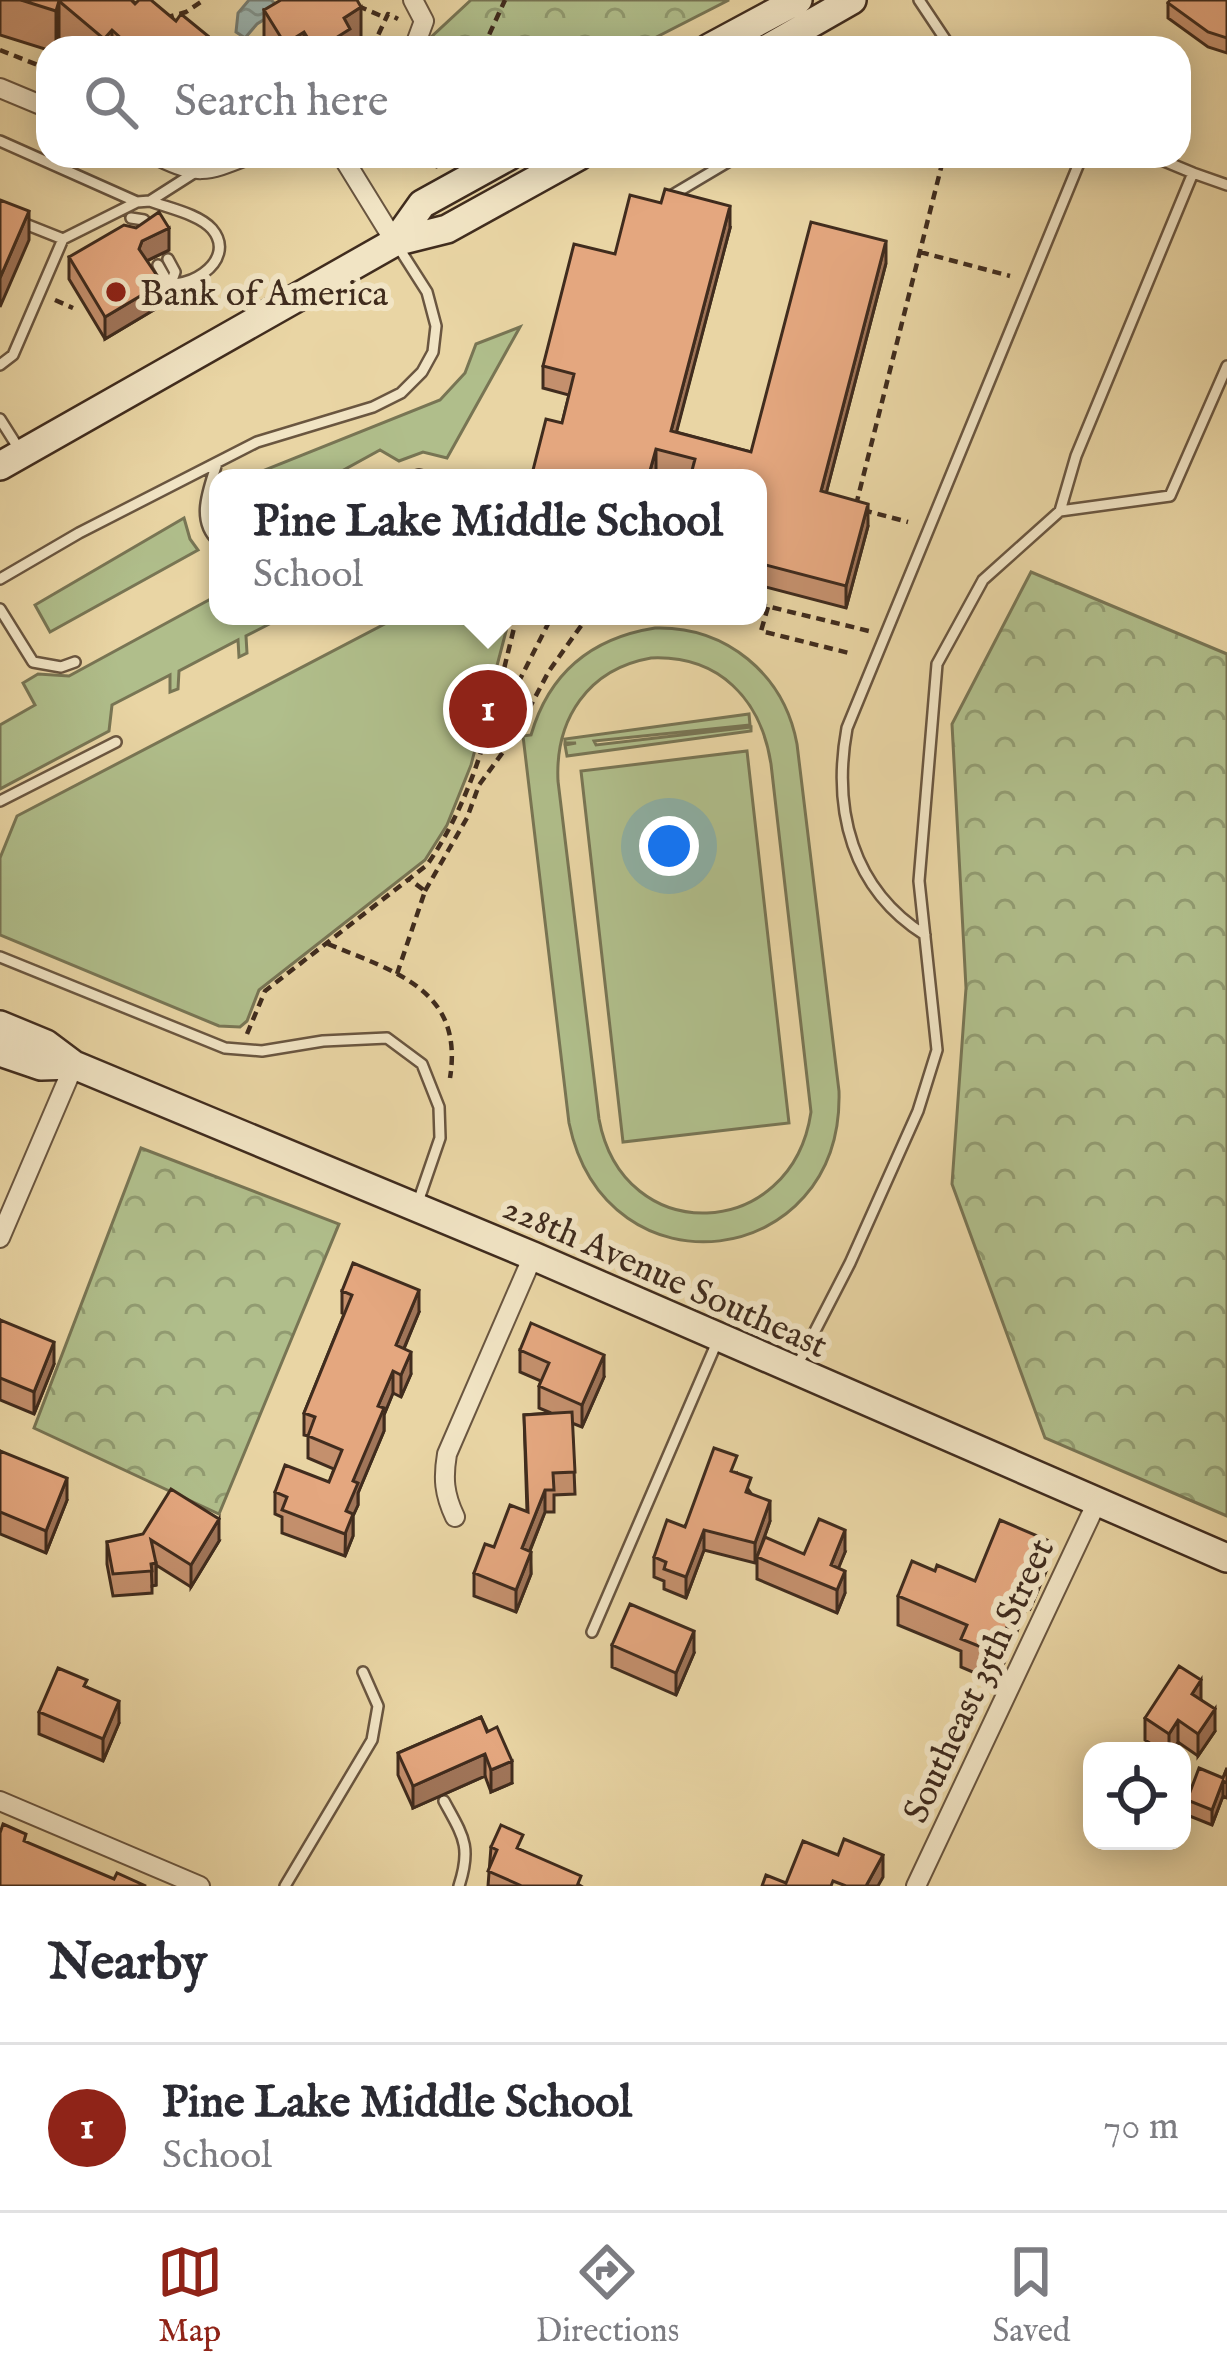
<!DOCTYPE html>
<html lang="en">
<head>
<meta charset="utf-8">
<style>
	body { margin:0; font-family:"IM FELL English",serif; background:#f2f2f3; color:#2b2b33 }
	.controls { position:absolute; right:36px; bottom:36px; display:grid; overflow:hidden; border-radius:24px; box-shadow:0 6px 30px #0003 }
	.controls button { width:108px; height:108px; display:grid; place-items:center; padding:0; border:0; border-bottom:3px solid #e1e1e2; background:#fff; color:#2b2b33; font:60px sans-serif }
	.you { position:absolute; left:669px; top:846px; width:42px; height:42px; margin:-30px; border:9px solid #fff; border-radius:50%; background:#1a73e8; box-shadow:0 0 0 18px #1a73e833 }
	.badge { display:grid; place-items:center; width:78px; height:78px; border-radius:50%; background:#8f2418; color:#fff; font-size:39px; font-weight:700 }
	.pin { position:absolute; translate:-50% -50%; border:6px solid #fff; box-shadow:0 3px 12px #0006 }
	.popup { position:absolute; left:209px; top:469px; width:558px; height:156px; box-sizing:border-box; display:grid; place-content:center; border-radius:24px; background:#fff; filter:drop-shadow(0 3px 9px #0005); font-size:39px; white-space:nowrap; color:#7c7c81 }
	.popup b { font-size:45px; color:#2b2b33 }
	.popup::after { content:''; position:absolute; left:50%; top:100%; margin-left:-24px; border:24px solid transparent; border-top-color:#fff }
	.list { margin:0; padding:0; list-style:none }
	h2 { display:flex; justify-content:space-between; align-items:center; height:156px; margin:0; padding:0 48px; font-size:51px }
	h2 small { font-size:39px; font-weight:400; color:#7c7c81 }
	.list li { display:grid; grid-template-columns:78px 1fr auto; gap:36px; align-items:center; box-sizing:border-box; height:168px; padding:0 48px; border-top:3px solid #e1e1e2 }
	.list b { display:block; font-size:45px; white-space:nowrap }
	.list p { margin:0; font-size:39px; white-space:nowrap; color:#7c7c81 }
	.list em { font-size:39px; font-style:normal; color:#7c7c81 }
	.icon { flex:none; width:66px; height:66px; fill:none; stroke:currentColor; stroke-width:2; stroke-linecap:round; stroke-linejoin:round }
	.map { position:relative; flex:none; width:1227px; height:1886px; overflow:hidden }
	.search { position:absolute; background:#fff; box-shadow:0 6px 30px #0003; left:36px; right:36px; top:36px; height:132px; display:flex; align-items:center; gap:30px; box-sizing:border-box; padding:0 42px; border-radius:36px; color:#7c7c81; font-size:45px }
	.sheet { height:324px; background:#fff }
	nav { display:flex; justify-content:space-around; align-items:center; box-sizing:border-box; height:168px; border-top:3px solid #e1e1e2; background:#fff; font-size:33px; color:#7c7c81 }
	nav a { display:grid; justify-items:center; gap:6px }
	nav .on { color:#8f2418 }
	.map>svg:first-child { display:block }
	.grass { fill:#b0be8b; stroke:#787554; stroke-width:3; fill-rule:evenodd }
	.forest { fill:url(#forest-crowns); stroke:#787554; stroke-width:3 }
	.water { fill:url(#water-ripples); stroke:#777f76; stroke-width:3 }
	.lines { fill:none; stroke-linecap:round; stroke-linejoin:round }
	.service-casing { stroke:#6a5640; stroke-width:14 }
	.minor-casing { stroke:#6a5640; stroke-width:22 }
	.secondary-casing { stroke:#402c1e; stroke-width:32 }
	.path { stroke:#402c1e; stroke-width:4.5; stroke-dasharray:9 6; stroke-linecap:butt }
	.service { stroke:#f1e4c4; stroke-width:9 }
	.minor { stroke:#f1e4c4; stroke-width:18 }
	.secondary { stroke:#f1e4c4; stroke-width:27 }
	.wall { fill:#c4906d; stroke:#402c1e; stroke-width:3 }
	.shaded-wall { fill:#a07559; stroke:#402c1e; stroke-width:3 }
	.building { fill:#e4a77f; stroke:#402c1e; stroke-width:3 }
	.poi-dot { fill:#8f2418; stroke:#f1e4c4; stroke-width:4.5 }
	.labels { text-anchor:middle; stroke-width:12; stroke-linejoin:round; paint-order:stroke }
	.poi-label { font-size:36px; fill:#402c1e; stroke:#f1e4c4; text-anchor:start }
	.street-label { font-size:36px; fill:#402c1e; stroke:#f1e4c4 }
</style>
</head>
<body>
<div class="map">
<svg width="1227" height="1886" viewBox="0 0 1227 1886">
	<defs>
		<pattern id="forest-crowns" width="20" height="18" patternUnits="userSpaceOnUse" patternTransform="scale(3)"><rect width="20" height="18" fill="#b0be8b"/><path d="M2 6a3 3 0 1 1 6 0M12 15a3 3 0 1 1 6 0" fill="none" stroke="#919b71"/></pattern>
		<pattern id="water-ripples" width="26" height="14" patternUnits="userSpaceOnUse" patternTransform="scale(3)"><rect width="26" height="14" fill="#9cb6b1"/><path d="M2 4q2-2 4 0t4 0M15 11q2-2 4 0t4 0" fill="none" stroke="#81948f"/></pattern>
	</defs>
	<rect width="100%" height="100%" fill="#e9d5a4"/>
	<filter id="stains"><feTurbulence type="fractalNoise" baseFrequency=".00167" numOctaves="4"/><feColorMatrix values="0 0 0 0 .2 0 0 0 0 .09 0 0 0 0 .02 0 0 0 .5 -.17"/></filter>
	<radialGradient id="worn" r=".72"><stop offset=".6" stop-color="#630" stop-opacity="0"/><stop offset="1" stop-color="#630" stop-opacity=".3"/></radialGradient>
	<path class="grass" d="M520,327L447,458L423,452L399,461L380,450L329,478H245L440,400L465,373L476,344Z
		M184,518L190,539L198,550L50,632L35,605Z
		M218,595V616H285L246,636L247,653L239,657L238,640L179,671L178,689L170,692V675L112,705L109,731L0,789V725L35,705L23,683L38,674L69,676Z
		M400,616H510L471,765L447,825L425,860L259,990L247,1021L240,1027L219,1026L0,935V858L17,816Z
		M655,628C726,626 784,674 797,744L839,1091C844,1271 606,1300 569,1123L523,736L531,735C549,673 592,638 655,628ZM651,658C719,655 761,699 771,764L811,1112C792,1242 623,1249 599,1119L558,781C555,719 588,669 651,658Z
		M749,714L750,725L594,741L596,745L751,727V731L567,756L565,745L576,743H565V739Z
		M747,751L789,1123L623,1142L581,771Z"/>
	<path class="forest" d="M471,0H729L635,48H424L428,40Z
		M1031,572L1227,654V1516L1045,1438L952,1184L966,988L952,724Z
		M141,1148L339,1224L219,1514L34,1428Z"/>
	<path class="water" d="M249,0H271L281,9L257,24L245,38L236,32L238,13Z"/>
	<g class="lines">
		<defs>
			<path id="service" d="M919,0L951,48
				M0,141L137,202
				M1193,173L1227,185
				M669,197L738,156
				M150,201C168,208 199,214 212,229C240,262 181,297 153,279
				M0,214L63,239
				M131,218L144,220L150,229
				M168,259L175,272L170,286
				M158,265L170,286
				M0,365L13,355L63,239L137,202L150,201L197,171
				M0,419L19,449
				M217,463C209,489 195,520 218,541
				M409,478L419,475L430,478
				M1060,511L1170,496L1227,366
				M0,579L79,533L257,442L373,407L401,393L422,372L433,352L436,326L427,292L397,245
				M0,609L33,662L61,667L75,662
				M0,801L116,742
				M925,935C852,889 832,810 847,728L1082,156
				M0,957L225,1048L262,1051L323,1041L387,1038L422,1064L439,1107L440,1138L418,1202
				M797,1366L850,1263L918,1111L937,1050L919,881L937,664L983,580L1060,511L1076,456L1193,173L1152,156
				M592,1632L717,1342
				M444,1801C463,1836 472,1846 459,1886
				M285,1886L372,1740L378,1706L363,1672"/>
			<path id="minor" d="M413,0L424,21L414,48
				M0,88L48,108
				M158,156C197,175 206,172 246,156
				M342,156L395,242
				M0,1238L74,1065
				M455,1517C444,1494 443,1478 447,1454L533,1256
				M0,1801L200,1886
				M916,1886L1097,1502"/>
			<path id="secondary" d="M709,48L798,0
				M768,48L852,0
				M395,242L422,204L509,156
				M0,466L395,242L447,229L579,156
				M0,1025L46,1044L74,1065L533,1256L1227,1558
				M0,1052L41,1066L74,1065"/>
		</defs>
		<use href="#service" class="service-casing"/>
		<use href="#minor" class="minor-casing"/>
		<use href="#secondary" class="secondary-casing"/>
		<path class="path" d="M358,6L386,18
			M165,18L186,12L204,0
			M372,48L388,14L398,19
			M483,48L505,0
			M0,50L48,69
			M435,168L439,156
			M920,252L1010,276
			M55,300L73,308
			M856,505L944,156
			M863,510L908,522
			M758,604L869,631
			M768,607L761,631L853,654
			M497,695L511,697L552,616
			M425,891L467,818L479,785L514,737L549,671L588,616
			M328,944C396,972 464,990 450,1078
			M397,974L425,891L409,879
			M247,1034L265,991L427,865C479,790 495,703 517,616"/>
		<use href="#service" class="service"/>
		<use href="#minor" class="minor"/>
		<use href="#secondary" class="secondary"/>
	</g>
	<path class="wall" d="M0,0H131L208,48H65L59,43L57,48H48V50L0,35Z
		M1227,0V53L1208,47L1168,18V3Z
		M264,10L361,48H264Z
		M730,228L676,432L751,452L886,263L826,493L868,526L846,608L758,585V478H682L656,471L654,478H531L562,423L569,395L543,388V366L615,254Z
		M169,250L147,261L162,305L105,339L69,279V257Z
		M342,1291L419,1312L404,1349L411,1374L401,1397L393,1393L384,1415V1431L358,1493V1505L353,1516V1536L345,1556L282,1533V1517L275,1514V1492L329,1482L334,1469L308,1458V1436L304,1435V1413L344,1314L342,1313Z
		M0,1320L54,1364L34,1414L0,1400Z
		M520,1350L604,1377L582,1427L572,1423L575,1494L554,1495V1512H545L530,1551L531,1574L516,1612L474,1596V1573L494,1547L527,1512L524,1415L551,1413L539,1408V1386L541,1381L520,1372Z
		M0,1451L67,1500L46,1553L0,1534Z
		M737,1473L770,1521L758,1555L845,1552L838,1568L845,1593L837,1613L757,1579V1557L755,1563L704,1550L686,1598L664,1589V1581L654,1577V1557Z
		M219,1541L191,1587L156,1565V1585L152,1586V1593L113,1596L107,1564V1542Z
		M1047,1569L1030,1609L1027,1607L996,1682L961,1667V1651L898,1625V1596Z
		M612,1645L694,1653L676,1695L612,1667Z
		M87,1687L119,1723L103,1761L39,1734V1712Z
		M1201,1700L1215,1731L1198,1756L1178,1742L1172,1751H1162L1145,1740V1718Z
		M481,1717L512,1783L491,1792L485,1776L413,1808L398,1775V1753Z
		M1227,1768V1798L1223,1796L1212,1825L1187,1815V1800L1223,1778Z
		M491,1847L523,1851L581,1886H488Z"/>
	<path class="shaded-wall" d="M59,1V43L56,48V11Z
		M361,7V48H320L344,18Z
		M112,30V48H104V39Z
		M304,32V48H285V44Z
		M730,206V228L671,453V431Z
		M29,211V240L0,307V278Z
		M169,228V250L142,263L139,249L142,241Z
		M886,241V263L821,513V491Z
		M162,283V305L105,339V317Z
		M656,449V471L654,478H648Z
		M868,504V526L846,608V586Z
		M419,1290V1312L396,1367V1345Z
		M54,1342V1364L34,1414V1392Z
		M411,1352V1374L401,1397V1375Z
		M604,1355V1377L582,1427V1405Z
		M393,1371V1393L384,1415V1431L358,1493V1505L353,1516V1536L345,1556L346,1511L353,1481L378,1406Z
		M67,1478V1500L46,1553V1531Z
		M545,1490V1512L522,1570V1548Z
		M770,1501V1521L755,1563V1543Z
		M219,1519V1541L191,1587V1565Z
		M704,1530V1550L686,1598V1577Z
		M845,1530V1552L831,1587V1565Z
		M1047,1540V1569L1030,1609V1580Z
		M531,1552V1574L516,1612V1590Z
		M156,1563V1585L152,1586L151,1564Z
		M845,1571V1593L837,1613V1590Z
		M1027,1579V1607L996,1682V1653Z
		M694,1631V1653L676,1695V1673Z
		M1201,1680V1702L1192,1694Z
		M119,1701V1723L103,1761V1739Z
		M1215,1709V1731L1198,1756V1734Z
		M1178,1720V1742L1172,1751H1169V1734Z
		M485,1754V1776L413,1808V1786Z
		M512,1761V1783L491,1792V1770Z
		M1223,1781V1796L1212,1825V1810Z
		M883,1855V1877L878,1886H866Z"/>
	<path class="building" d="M21,0H131L135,4L139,0H151L176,21L181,14L208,36L198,48H132L112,30L104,39L59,1L56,11Z
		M281,0H357L361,7L344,18L350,29L320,48H314L304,32L285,44L264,10Z
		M1170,0H1227V38L1208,32L1168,3Z
		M665,189L730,206L671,431L751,452L811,222L886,241L821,491L868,504L846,586L758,563V478H690L695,459L656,449L648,478H531L546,419L562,423L574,374L543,366L574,244L615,254L630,195L661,203Z
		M0,200L29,211L0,278Z
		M159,212L169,228L142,241L139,249L162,283L105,317L69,257L124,225L136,228Z
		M353,1263L419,1290L396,1345L411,1352L401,1375L393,1371L378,1406L384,1408L353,1481L358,1483L346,1511L353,1514L345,1534L282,1510L287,1497L275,1492L285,1465L329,1482L342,1450L308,1436L315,1417L304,1413L352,1295L342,1291Z
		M0,1320L54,1342L34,1392L0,1378Z
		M531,1323L604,1355L582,1405L539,1386L549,1363L520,1350Z
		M572,1412L575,1472L553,1473L554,1490H545L522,1548L531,1552L516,1590L474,1573L485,1544L494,1547L510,1505L528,1512L524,1415Z
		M714,1448L737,1456L731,1471L751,1478L746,1492L770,1501L755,1543L704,1530L686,1577L664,1569L666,1562L654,1557L667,1520L685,1527Z
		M0,1451L67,1478L46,1531L0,1512Z
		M171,1489L219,1519L191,1565L151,1540L156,1563L151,1564L152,1571L113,1574L107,1542L143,1534Z
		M819,1519L845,1530L831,1565L845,1571L837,1590L757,1557L765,1537L804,1554Z
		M1000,1520L1047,1540L1030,1580L1027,1579L996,1653L961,1639L967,1625L898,1596L912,1561L935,1571L937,1565L975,1581Z
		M630,1604L694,1631L676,1673L612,1645Z
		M1179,1666L1201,1680L1192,1694L1215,1709L1198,1734L1178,1720L1169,1734L1145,1718Z
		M58,1668L87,1680L84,1686L119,1701L103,1739L39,1712Z
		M481,1717L487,1732L497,1727L512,1761L491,1770L485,1754L413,1786L398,1753Z
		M1199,1768L1223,1778L1227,1768V1783L1223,1781L1212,1810L1187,1800Z
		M3,1824L26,1834L24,1841L114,1879L117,1873L146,1886H0V1833Z
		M501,1825L523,1835L517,1848L581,1876L577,1886H522L488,1871L497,1850L491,1847Z
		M844,1839L883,1855L866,1886H846L833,1881L831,1886H762L766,1875L786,1883L803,1841L838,1855Z"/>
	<circle class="poi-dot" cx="116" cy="292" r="12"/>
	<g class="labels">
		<g class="poi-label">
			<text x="140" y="305">Bank of America</text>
		</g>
		<g class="street-label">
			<text transform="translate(666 1275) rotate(24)" y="13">228th Avenue Southeast</text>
			<text transform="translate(977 1680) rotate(-65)" y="13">Southeast 35th Street</text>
		</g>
	</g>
	<rect width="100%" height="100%" filter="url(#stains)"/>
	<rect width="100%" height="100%" fill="url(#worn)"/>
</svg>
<div class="controls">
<button><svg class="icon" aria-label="locate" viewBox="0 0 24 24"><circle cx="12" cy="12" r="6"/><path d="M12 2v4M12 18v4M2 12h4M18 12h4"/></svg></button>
</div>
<div class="you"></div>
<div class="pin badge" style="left:488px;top:709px">1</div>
<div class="popup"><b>Pine Lake Middle School</b>School</div>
<div class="search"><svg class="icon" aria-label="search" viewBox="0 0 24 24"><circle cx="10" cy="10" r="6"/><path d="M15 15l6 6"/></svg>Search here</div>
</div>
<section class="sheet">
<h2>Nearby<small></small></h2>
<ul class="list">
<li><span class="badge">1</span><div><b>Pine Lake Middle School</b><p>School</p></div><em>70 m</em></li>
</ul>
</section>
<nav>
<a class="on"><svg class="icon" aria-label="map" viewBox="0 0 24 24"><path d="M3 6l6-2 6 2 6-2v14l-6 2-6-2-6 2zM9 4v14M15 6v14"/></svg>Map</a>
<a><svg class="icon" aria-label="directions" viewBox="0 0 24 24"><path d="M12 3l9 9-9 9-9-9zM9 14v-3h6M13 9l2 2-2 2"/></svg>Directions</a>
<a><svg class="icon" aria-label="saved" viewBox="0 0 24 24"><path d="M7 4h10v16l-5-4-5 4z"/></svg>Saved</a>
</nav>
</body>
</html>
